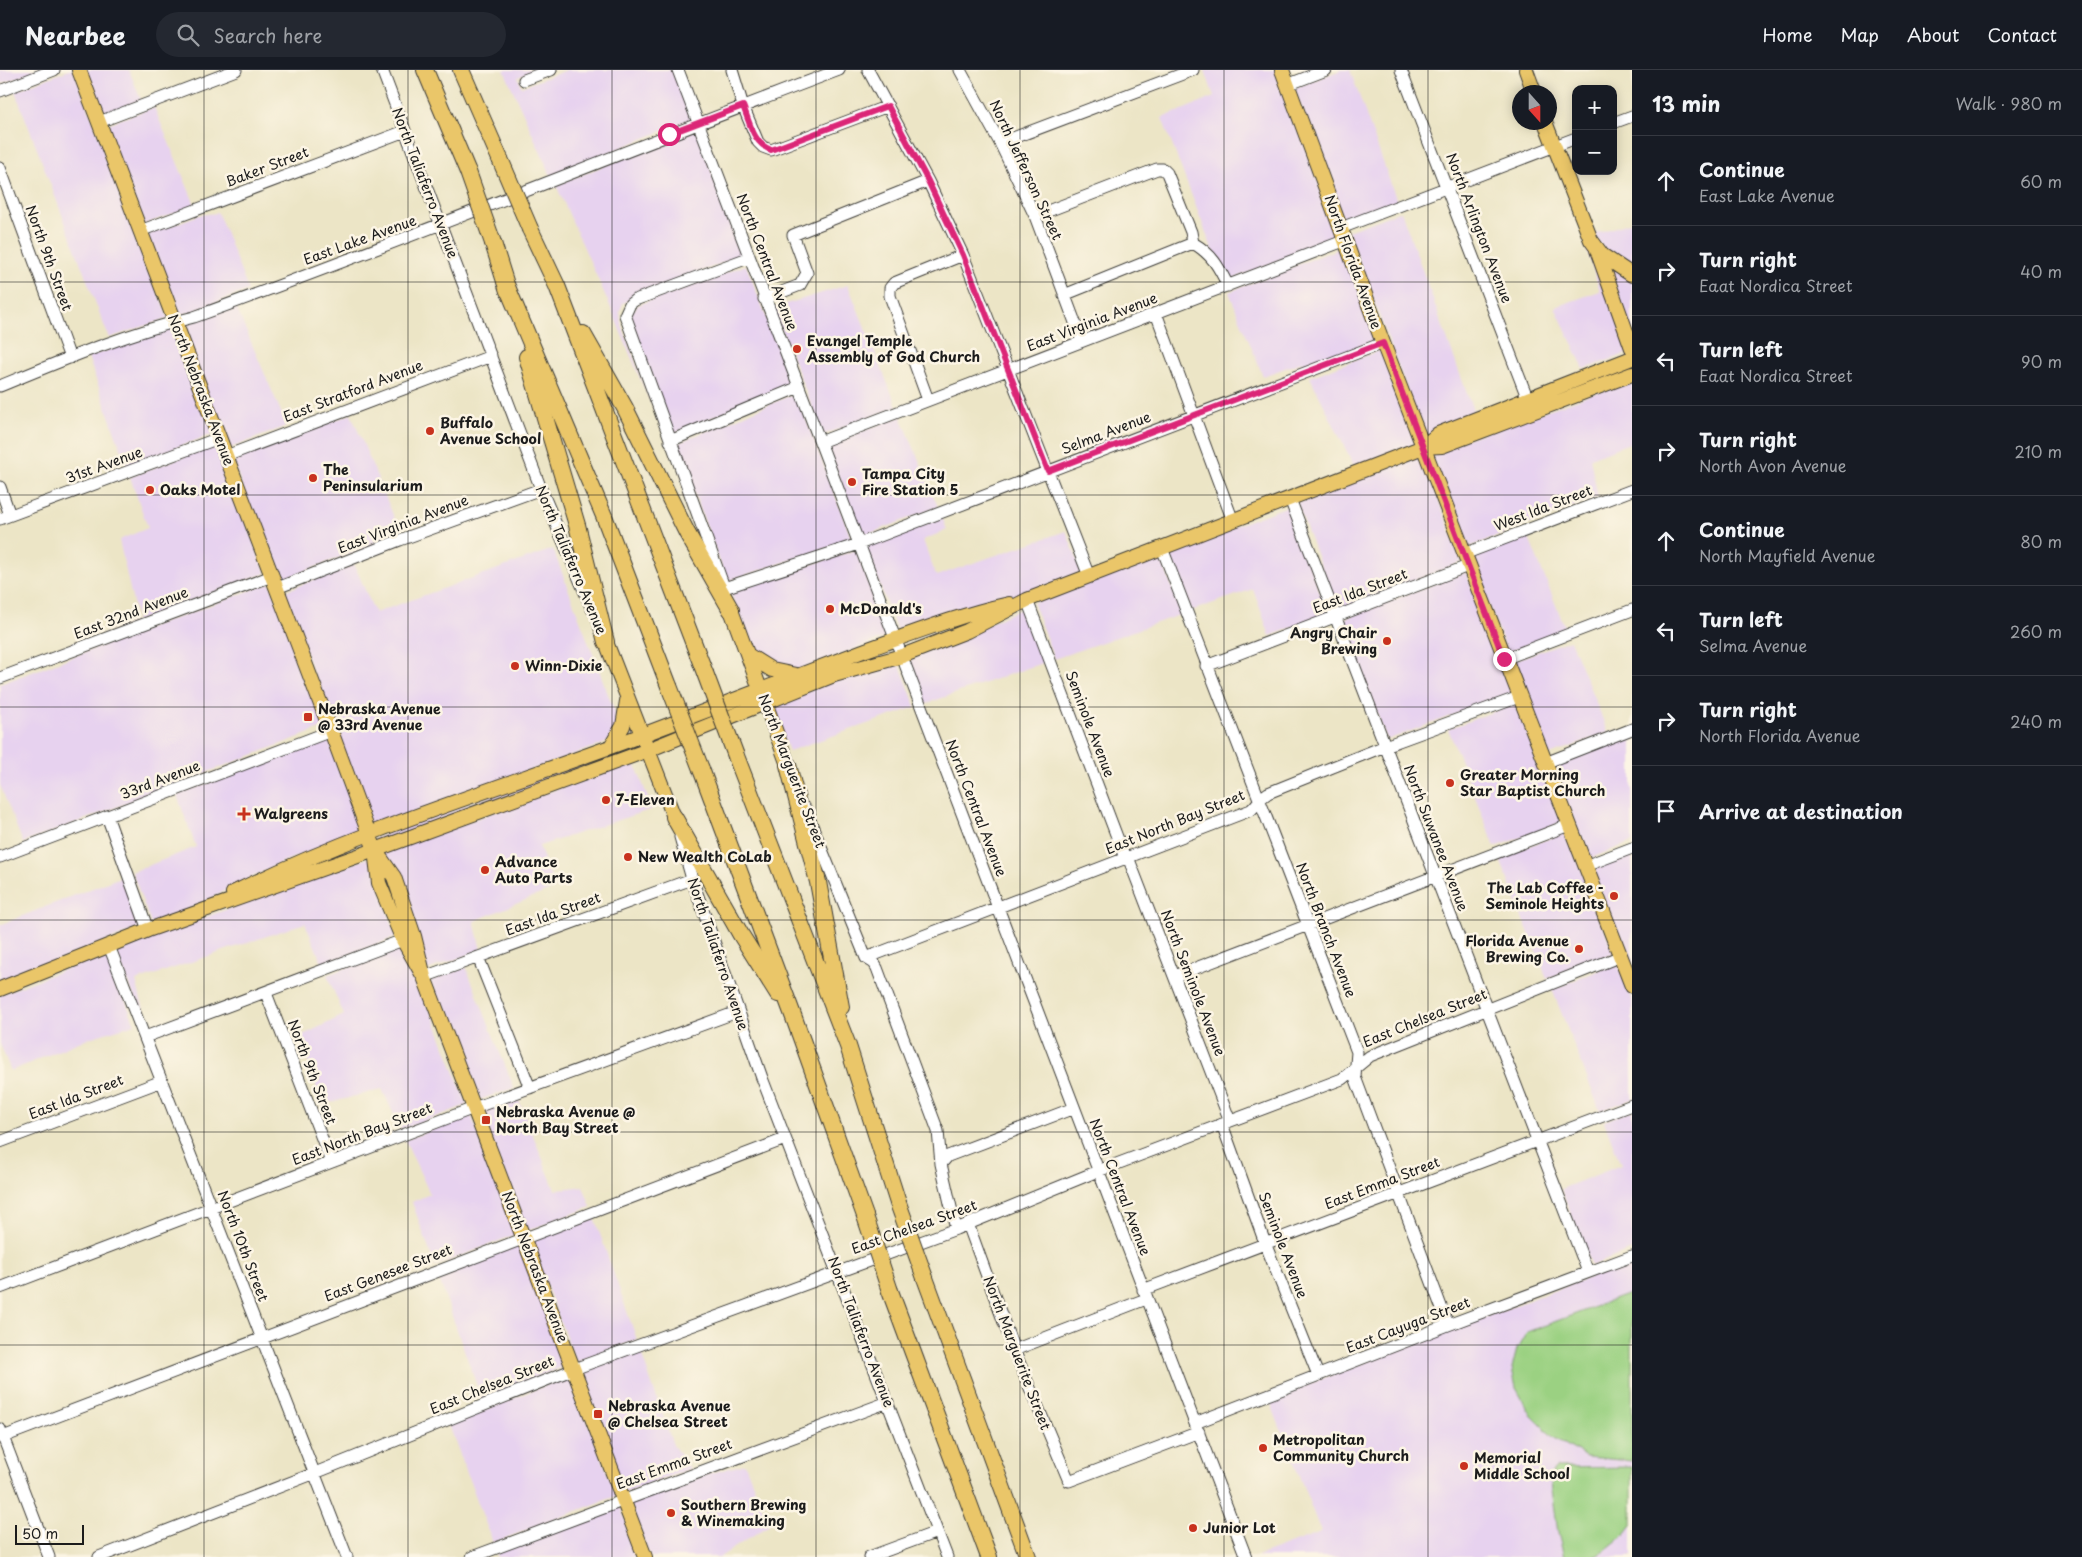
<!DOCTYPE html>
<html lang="en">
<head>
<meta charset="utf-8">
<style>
	body { margin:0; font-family:"Playpen Sans",sans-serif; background:#242831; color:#f1f3f6 }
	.controls { position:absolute; right:15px; top:15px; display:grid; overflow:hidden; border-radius:10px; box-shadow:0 2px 12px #0003 }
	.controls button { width:45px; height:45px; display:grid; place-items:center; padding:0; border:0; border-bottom:1px solid #363941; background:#171b24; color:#f1f3f6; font:25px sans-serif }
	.compass { position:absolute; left:1512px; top:15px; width:45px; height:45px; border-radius:50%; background:#171b24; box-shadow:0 2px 12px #0003; rotate:159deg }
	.scale { position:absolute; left:15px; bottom:12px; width:69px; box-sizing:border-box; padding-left:5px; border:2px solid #1c1c1c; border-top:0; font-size:14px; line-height:18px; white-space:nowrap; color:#1c1c1c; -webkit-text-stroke:4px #fcf5e5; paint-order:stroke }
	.stop { position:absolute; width:15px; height:15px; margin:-11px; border:4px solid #db2777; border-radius:50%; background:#fff }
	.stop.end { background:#db2777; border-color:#fff; box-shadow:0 1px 5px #0008 }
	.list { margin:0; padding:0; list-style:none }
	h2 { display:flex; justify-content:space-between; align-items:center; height:65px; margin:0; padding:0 20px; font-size:21px }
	h2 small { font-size:16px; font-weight:400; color:#9ea1a6 }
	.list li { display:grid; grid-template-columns:32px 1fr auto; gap:15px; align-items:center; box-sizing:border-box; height:90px; padding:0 20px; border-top:1px solid #363941 }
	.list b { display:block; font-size:19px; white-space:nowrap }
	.list p { margin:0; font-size:16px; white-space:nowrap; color:#9ea1a6 }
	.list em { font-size:16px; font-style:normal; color:#9ea1a6 }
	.icon { flex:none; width:28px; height:28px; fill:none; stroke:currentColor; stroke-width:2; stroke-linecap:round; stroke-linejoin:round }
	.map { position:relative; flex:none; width:1632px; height:1487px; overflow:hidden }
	header { display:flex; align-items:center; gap:30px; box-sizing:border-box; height:70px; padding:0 25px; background:#171b24; border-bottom:1px solid #363941 }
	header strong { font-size:24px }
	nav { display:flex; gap:28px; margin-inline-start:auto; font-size:18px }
	.search { width:350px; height:45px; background:#242831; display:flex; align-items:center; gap:12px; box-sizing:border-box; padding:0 18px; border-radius:28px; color:#9ea1a6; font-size:19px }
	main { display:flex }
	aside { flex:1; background:#171b24 }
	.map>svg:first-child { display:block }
	.built { fill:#e7d2ef }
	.pitch { fill:#9bd182; stroke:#5c764f }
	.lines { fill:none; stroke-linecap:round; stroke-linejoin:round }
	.minor-casing { stroke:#3b3a36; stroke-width:13 }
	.major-casing { stroke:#3b3a36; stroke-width:16 }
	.highway-casing { stroke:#3b3a36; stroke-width:18 }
	.minor { stroke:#fff; stroke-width:11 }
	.major { stroke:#eac669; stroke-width:14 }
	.highway { stroke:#eac669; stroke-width:16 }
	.highway-bridge-casing { stroke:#3b3a36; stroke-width:18; stroke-linecap:butt }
	.highway-bridge { stroke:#eac669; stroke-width:16 }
	.route { stroke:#db2777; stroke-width:6 }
	.grid { fill:none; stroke:#1c1c1c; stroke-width:1; stroke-opacity:0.55 }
	.poi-dot { fill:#c8321e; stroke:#fcf5e5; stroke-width:2 }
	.labels { text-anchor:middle; stroke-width:5; stroke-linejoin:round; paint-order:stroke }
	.street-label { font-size:14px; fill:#1c1c1c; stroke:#fcf5e5 }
	.poi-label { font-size:14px; font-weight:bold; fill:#1c1c1c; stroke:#fcf5e5; text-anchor:start }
</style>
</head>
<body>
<header>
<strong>Nearbee</strong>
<div class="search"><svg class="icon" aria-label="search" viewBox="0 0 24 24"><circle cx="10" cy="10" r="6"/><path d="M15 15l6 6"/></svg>Search here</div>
<nav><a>Home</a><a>Map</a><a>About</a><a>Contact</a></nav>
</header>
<main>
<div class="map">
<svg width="1632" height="1487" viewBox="0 0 1632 1487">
	<rect width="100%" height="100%" fill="#fcf5e5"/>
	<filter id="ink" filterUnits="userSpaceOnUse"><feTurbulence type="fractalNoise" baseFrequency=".02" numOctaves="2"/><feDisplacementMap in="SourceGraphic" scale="10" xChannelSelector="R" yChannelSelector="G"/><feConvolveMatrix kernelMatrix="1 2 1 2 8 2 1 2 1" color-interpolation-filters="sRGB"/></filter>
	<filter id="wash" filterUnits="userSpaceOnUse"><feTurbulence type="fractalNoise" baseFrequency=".0096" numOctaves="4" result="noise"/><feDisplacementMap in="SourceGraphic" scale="20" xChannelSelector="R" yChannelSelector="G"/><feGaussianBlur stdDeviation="1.12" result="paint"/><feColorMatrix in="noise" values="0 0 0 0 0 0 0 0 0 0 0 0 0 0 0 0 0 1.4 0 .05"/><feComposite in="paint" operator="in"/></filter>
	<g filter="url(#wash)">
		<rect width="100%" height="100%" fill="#ece5c6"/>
		<path class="built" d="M0,0H39L0,14Z
			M69,0H74L168,248L109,268L15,21Z
			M84,0H129L141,30L101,45Z
			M504,0H536L518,7L521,17L567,0H673L692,49L551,106Z
			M1205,0H1277L1339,167L1230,210L1220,189L1213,181L1162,48L1214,27Z
			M1341,0H1350L1397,131L1344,151L1294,18Z
			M154,37L195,135L143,155L105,55Z
			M696,59L742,185L623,233L620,241L621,253L654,342L610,236L556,115Z
			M1401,141L1474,343L1425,368L1348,161Z
			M218,143L248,220L192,242L177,245L146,165L199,145Z
			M1632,152V199L1605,180L1593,164Z
			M1583,167L1592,181L1629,283L1584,299L1555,237L1600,221Z
			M1343,177L1377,270L1305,298L1302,292L1263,306L1229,222Z
			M1606,193L1632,210V264Z
			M746,195L792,313L673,364L631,250V243L638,235Z
			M848,215L897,337L823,365L773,238Z
			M236,237L287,356L228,379L181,255Z
			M172,258L213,364L127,396L88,287Z
			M1381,280L1417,374L1355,398L1310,307Z
			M1632,310V372L1590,388L1598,427L1467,478L1430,382Z
			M796,323L852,470L727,511L676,374Z
			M351,344L401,464L279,511L232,389Z
			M901,346L938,437L861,467L826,375Z
			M216,374L266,503L79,573L137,550L119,470L148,458L130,407Z
			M1421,384L1462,492L1337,540L1297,433Z
			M1288,436L1328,544L1270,566L1253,519L1191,541L1168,481Z
			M942,447L947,460L923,470L936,506L1066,461L1082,502L1025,525L972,536L898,563L865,477Z
			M1528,466L1566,560L1507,582L1471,488Z
			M553,479L619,653L608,672L371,758L283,522L354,494L375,543Z
			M856,480L889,566L798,600L783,598L752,582L730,521Z
			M1160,485L1182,544L1054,589L1033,533Z
			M1466,502L1512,623L1387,670L1341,550Z
			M270,513L325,657L23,773L0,715V614Z
			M1025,537L1045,592L925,634L908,590Z
			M1570,570L1608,662L1632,653L1547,686L1510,592Z
			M899,593L916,637L789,681L771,635L836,610Z
			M1516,633L1563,752L1495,777L1448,659Z
			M1632,665V772L1588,789L1551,696Z
			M328,667L362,761L280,793L177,845L151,854L132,802L196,777L177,725Z
			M628,676L630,681L377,774L375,768L610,682L612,684Z
			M634,691L652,739L539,776L555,818L474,851L481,880L427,900L383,783Z
			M1567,762L1614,883L1547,909L1499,787Z
			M1632,784V893L1629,894L1592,799Z
			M371,787L396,867L323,895L305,853L136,911L147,951L144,952L115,880Z
			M123,806L142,857L0,914V855Z
			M401,877L419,908L467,1035L401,1060L382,1019L322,1035L301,966L344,945L327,905Z
			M106,883L135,954L86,969L11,1001L0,974V925Z
			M1618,893L1632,929V1029L1600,1041L1552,919Z
			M466,897L514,1018L476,1031L430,910Z
			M518,1028L555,1120L583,1116L591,1137L526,1161L480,1041Z
			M1632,1040V1180L1591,1196L1561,1119L1621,1095L1604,1051Z
			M471,1045L517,1164L435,1196L412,1132L430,1124L405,1070Z
			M594,1147L637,1270L576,1292L529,1171Z
			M520,1174L567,1295L482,1330L438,1206Z
			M1632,1191V1486L1628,1487H1255L1321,1462L1269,1329Z
			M640,1280L673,1375L690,1399L625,1423L580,1302Z
			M571,1305L616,1426L493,1473L449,1355Z
			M745,1394L769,1455L720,1487H650L629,1433L707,1404Z
			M620,1436L639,1487H498L496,1483Z"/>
		<path class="pitch" d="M1632,1223V1391L1586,1387L1553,1367L1532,1346L1516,1318L1512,1298L1517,1279L1527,1262Z
			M1632,1397V1455L1624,1465L1599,1485L1592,1487H1564L1558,1463L1550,1405L1556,1398Z"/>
	</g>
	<g filter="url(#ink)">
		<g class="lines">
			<defs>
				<path id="minor" d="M382,0L541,419L592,539
					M678,0L1246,1487
					M732,0L743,36L758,72L763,77L771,80L888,36
					M868,0L928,111L963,185L1089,506
					M960,0L1000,73L1035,146L1082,271
					M1401,0L1527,327
					M524,10L551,0
					M1287,15L1326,0
					M0,21L54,0
					M99,52L236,0
					M1613,53L1632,46
					M1000,73L1193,0
					M0,98L70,288
					M1035,146L1157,99H1163L1167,103L1191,162L1193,173
					M1341,158L1576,68
					M140,161L405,61
					M1064,225L1193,173C1212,184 1219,197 1228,216
					M764,229L800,215L807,203L793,165L928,111
					M1156,243L1233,451
					M0,316C63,290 127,263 194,247C410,169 623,81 839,0
					M928,330L890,226V218L894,213L963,185
					M670,371L799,317
					M820,372L1346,170
					M226,386L491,286
					M0,417L10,445
					M1290,429L1588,1202
					M0,449L219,368
					M1162,478L1357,982L1355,1007L1448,1255
					M1464,484L1632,420
					M724,517L625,245L630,234L635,230L748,188
					M277,518L400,470L541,419
					M724,518L859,474L1383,273
					M1027,530L1125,788
					M1504,589L1632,540
					M1206,596L1468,496
					M0,608L272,506
					M1545,693L1632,659
					M805,738L866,888L874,893L877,898L938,1061L941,1094L956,1159
					M107,746L148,860
					M680,767L692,809L762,1008L947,1487
					M0,787L331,661
					M1128,787L1230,1051
					M1585,796L1632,778
					M109,876L347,1487
					M478,887L530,1018
					M866,888L1251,740C1259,733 1258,729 1268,723L1385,676L1519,627
					M1175,906L1569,755
					M424,907L692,809
					M266,923L331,1092
					M145,967L403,870
					M1222,1054L1265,1173L1318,1305
					M0,1072L162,1011
					M941,1094L948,1086L1074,1038
					M968,1154L1014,1280L1069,1411L1199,1362
					M0,1218L474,1038L737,942
					M1143,1220L1632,1035
					M1014,1280L1146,1229
					M1195,1353L1448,1255L1632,1186
					M0,1359L49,1487
					M3,1367L785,1069
					M99,1487L315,1403L574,1299L956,1159L1098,1101L1342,1009L1370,986L1621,886
					M472,1487L888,1332
					M869,1487L937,1462"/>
				<path id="major" d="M79,0L331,661L375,780L379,813L403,870L424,907
					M1282,0L1383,273L1632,916
					M1526,0L1534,22
					M1545,52L1591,170L1602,185L1632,205
					M1597,180L1632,278
					M1423,377L1438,364L1632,288
					M731,540L788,695
					M606,572L674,747
					M748,585L772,600L796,605
					M611,676L623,656L627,631
					M377,783L394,807L414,866L424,907L645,1487
					M233,823C360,760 497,719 629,670C707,641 785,610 863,581C911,564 959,545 1009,534
					M0,919L148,860L375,780L648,680L834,605L902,586L967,561L1027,530L1423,377L1442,376L1632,304"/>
				<path id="highway" d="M425,0L468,102
					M461,0L500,89
					M530,159L557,216L705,603
					M493,173L508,221
					M505,212L604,446L669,616
					M583,264L625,338L687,463L731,540
					M527,287L577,455L606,572
					M736,686L848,976L898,1133
					M788,695L818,812L841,937
					M701,699L794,948L865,1146
					M674,747L741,865L778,924
					M925,1208L1028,1487
					M890,1221L989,1487"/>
			</defs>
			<use href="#minor" class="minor-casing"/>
			<use href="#major" class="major-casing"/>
			<use href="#highway" class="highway-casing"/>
			<use href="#minor" class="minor"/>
			<use href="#major" class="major"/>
			<use href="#highway" class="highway"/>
			<defs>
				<path id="highway-bridge" d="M500,89L530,159
					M468,102L493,173
					M705,603L736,686
					M669,616L701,699
					M898,1133L925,1208
					M865,1146L890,1221"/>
			</defs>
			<use href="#highway-bridge" class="highway-bridge-casing"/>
			<use href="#highway-bridge" class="highway-bridge"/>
		</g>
	</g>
	<g class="lines" filter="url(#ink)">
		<path class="route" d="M669,64L743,36C750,53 753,73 771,80L888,36L928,111L963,185L1048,401L1383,273L1504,589"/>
	</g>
	<path class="grid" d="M204,0V1487M408,0V1487M612,0V1487M816,0V1487M1020,0V1487M1224,0V1487M1428,0V1487M0,212H1632M0,425H1632M0,637H1632M0,850H1632M0,1062H1632M0,1275H1632"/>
	<g class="poi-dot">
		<circle cx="797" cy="279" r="5"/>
		<circle cx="430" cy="361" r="5"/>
		<circle cx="313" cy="408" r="5"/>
		<circle cx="852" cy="412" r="5"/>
		<circle cx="150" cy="420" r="5"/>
		<circle cx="830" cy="539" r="5"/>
		<circle cx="1387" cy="571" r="5"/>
		<circle cx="515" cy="596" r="5"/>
		<rect x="303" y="642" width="10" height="10" rx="2.5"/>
		<circle cx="1450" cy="713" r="5"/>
		<circle cx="606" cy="730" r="5"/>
		<path d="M241.5 736.5h5v5h5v5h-5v5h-5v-5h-5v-5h5z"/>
		<circle cx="628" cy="787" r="5"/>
		<circle cx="485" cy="800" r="5"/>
		<circle cx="1614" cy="826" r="5"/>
		<circle cx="1579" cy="879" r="5"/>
		<rect x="481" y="1045" width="10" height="10" rx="2.5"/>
		<rect x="593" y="1339" width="10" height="10" rx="2.5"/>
		<circle cx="1263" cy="1378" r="5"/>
		<circle cx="1464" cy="1396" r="5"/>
		<circle cx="671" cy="1443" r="5"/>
		<circle cx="1193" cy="1458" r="5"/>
	</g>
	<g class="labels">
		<g class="street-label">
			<text transform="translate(267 97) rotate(-21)" y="5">Baker Street</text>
			<text transform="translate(1026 100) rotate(65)" y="5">North Jefferson Street</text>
			<text transform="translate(425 113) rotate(69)" y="5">North Taliaferro Avenue</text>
			<text transform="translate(1479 158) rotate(69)" y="5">North Arlington Avenue</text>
			<text transform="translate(360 170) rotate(-20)" y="5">East Lake Avenue</text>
			<text transform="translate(49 188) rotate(70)" y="5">North 9th Street</text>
			<text transform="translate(767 192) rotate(69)" y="5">North Central Avenue</text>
			<text transform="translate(1353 192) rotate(70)" y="5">North Florida Avenue</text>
			<text transform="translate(1092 252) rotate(-21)" y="5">East Virginia Avenue</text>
			<text transform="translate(201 320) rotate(69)" y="5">North Nebraska Avenue</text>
			<text transform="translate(353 321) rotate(-21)" y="5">East Stratford Avenue</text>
			<text transform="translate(1106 363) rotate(-21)" y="5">Selma Avenue</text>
			<text transform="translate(104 395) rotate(-20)" y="5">31st Avenue</text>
			<text transform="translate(1543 438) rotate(-21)" y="5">West Ida Street</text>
			<text transform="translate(403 454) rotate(-21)" y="5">East Virginia Avenue</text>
			<text transform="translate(571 490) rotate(67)" y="5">North Taliaferro Avenue</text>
			<text transform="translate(1360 521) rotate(-21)" y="5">East Ida Street</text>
			<text transform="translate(131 543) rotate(-21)" y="5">East 32nd Avenue</text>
			<text transform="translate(1090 654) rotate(69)" y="5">Seminole Avenue</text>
			<text transform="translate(792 701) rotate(69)" y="5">North Marguerite Street</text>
			<text transform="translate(160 710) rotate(-21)" y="5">33rd Avenue</text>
			<text transform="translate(976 738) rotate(69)" y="5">North Central Avenue</text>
			<text transform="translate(1175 752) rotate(-22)" y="5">East North Bay Street</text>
			<text transform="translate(1436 768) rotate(69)" y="5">North Suwanee Avenue</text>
			<text transform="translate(553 844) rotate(-20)" y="5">East Ida Street</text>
			<text transform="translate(1326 860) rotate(69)" y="5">North Branch Avenue</text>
			<text transform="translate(718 884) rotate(71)" y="5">North Taliaferro Avenue</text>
			<text transform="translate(1193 913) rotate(69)" y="5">North Seminole Avenue</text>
			<text transform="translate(1425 948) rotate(-22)" y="5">East Chelsea Street</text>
			<text transform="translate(312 1002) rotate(69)" y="5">North 9th Street</text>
			<text transform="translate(76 1027) rotate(-21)" y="5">East Ida Street</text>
			<text transform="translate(362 1064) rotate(-21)" y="5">East North Bay Street</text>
			<text transform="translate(1382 1113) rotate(-21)" y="5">East Emma Street</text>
			<text transform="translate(1120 1117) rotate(69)" y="5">North Central Avenue</text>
			<text transform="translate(914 1157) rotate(-20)" y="5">East Chelsea Street</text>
			<text transform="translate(1283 1175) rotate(69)" y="5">Seminole Avenue</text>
			<text transform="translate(243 1176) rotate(69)" y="5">North 10th Street</text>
			<text transform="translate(535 1197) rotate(69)" y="5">North Nebraska Avenue</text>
			<text transform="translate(388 1203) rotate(-21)" y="5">East Genesee Street</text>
			<text transform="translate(1408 1255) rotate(-21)" y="5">East Cayuga Street</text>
			<text transform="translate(861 1262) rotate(69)" y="5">North Taliaferro Avenue</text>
			<text transform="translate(1017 1283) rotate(69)" y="5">North Marguerite Street</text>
			<text transform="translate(492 1315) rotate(-22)" y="5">East Chelsea Street</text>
			<text transform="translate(674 1394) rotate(-20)" y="5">East Emma Street</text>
		</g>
		<g class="poi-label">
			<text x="807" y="276">Evangel Temple<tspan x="807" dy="16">Assembly of God Church</tspan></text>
			<text x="440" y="358">Buffalo<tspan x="440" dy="16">Avenue School</tspan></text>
			<text x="323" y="405">The<tspan x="323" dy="16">Peninsularium</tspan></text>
			<text x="862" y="409">Tampa City<tspan x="862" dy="16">Fire Station 5</tspan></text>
			<text x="160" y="425">Oaks Motel</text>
			<text x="840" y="544">McDonald's</text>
			<text x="1377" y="568" text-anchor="end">Angry Chair<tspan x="1377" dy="16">Brewing</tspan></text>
			<text x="525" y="601">Winn-Dixie</text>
			<text x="318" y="644">Nebraska Avenue<tspan x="318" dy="16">@ 33rd Avenue</tspan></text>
			<text x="1460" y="710">Greater Morning<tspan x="1460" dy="16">Star Baptist Church</tspan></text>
			<text x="616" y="735">7-Eleven</text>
			<text x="254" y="749">Walgreens</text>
			<text x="638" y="792">New Wealth CoLab</text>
			<text x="495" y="797">Advance<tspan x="495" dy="16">Auto Parts</tspan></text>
			<text x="1604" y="823" text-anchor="end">The Lab Coffee -<tspan x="1604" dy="16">Seminole Heights</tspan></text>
			<text x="1569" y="876" text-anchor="end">Florida Avenue<tspan x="1569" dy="16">Brewing Co.</tspan></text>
			<text x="496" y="1047">Nebraska Avenue @<tspan x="496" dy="16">North Bay Street</tspan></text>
			<text x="608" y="1341">Nebraska Avenue<tspan x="608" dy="16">@ Chelsea Street</tspan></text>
			<text x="1273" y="1375">Metropolitan<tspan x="1273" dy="16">Community Church</tspan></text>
			<text x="1474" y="1393">Memorial<tspan x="1474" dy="16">Middle School</tspan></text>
			<text x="681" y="1440">Southern Brewing<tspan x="681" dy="16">&amp; Winemaking</tspan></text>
			<text x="1203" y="1463">Junior Lot</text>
		</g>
	</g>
</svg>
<div class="controls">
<button>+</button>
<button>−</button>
</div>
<svg class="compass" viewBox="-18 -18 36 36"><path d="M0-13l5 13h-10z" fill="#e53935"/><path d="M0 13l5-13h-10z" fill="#9ea1a6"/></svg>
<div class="scale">50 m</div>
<div class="stop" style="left:669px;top:64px"></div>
<div class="stop end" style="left:1504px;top:589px"></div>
</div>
<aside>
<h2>13 min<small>Walk · 980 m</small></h2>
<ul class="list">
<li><svg class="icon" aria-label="ahead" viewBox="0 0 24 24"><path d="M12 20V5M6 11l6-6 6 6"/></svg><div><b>Continue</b><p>East Lake Avenue</p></div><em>60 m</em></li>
<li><svg class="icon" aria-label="right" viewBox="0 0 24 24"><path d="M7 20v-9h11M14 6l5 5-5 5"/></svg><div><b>Turn right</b><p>Eaat Nordica Street</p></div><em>40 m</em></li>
<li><svg class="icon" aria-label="left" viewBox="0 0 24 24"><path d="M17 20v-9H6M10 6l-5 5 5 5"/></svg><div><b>Turn left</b><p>Eaat Nordica Street</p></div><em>90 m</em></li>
<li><svg class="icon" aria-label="right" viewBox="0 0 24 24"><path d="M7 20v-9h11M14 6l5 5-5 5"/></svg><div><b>Turn right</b><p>North Avon Avenue</p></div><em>210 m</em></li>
<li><svg class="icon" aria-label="ahead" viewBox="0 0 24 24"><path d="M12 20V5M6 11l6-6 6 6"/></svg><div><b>Continue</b><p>North Mayfield Avenue</p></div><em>80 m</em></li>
<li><svg class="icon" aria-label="left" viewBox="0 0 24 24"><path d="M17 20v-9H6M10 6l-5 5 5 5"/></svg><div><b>Turn left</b><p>Selma Avenue</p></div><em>260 m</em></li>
<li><svg class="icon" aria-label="right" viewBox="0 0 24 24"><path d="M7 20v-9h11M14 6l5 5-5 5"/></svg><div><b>Turn right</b><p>North Florida Avenue</p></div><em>240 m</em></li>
<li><svg class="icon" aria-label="arrive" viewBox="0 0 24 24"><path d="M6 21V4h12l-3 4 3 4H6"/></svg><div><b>Arrive at destination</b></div></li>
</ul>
</aside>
</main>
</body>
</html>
